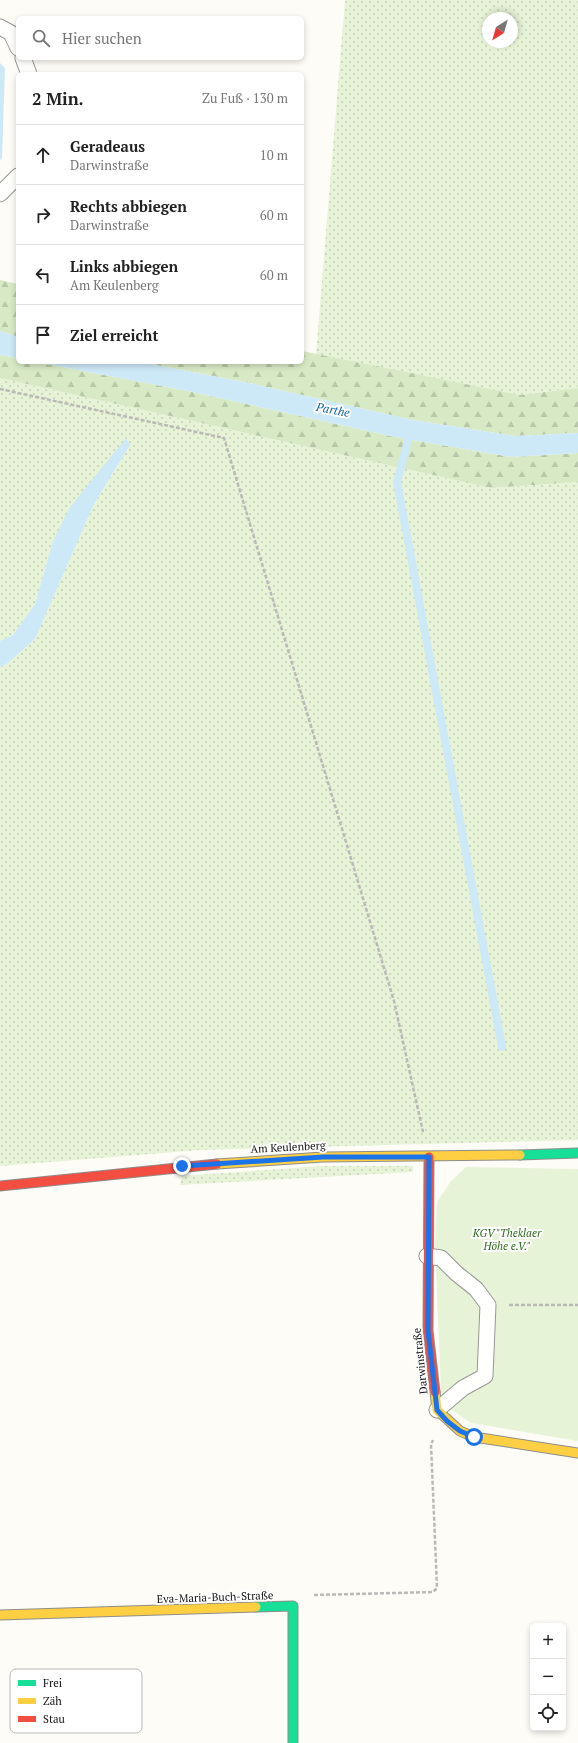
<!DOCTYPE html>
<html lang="de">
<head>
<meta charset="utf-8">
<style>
	body { margin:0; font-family:"PT Serif",serif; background:#f2f2f2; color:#222 }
	.controls { position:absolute; right:12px; bottom:12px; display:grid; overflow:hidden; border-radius:6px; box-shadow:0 2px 6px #0003 }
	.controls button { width:36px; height:36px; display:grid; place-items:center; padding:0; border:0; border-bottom:1px solid #e0e0e0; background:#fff; color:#222; font:20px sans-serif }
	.compass { position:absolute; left:482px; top:12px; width:36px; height:36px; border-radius:50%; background:#fff; box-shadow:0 2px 6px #0003; rotate:217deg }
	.stop { position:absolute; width:12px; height:12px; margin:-9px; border:3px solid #1a73e8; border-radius:50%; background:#fff }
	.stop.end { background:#1a73e8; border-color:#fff; box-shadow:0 1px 4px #0008 }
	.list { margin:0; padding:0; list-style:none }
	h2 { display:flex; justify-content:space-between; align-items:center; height:52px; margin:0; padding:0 16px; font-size:17px }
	h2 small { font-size:13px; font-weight:400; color:#767676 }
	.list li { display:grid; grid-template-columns:26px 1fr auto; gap:12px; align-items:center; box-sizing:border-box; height:60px; padding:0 16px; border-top:1px solid #e0e0e0 }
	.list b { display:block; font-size:15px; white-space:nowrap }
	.list p { margin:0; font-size:13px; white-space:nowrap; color:#767676 }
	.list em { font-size:13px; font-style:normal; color:#767676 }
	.icon { flex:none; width:22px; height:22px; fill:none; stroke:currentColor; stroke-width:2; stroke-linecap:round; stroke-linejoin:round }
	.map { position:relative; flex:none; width:578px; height:1743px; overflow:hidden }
	.search { position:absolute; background:#fff; box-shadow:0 2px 6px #0003; left:16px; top:16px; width:288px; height:44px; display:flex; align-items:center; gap:10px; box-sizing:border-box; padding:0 14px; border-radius:6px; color:#767676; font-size:15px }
	.panel { position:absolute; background:#fff; box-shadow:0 2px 6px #0003; left:16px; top:72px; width:288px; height:292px; border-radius:6px }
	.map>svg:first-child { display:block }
	.grass { fill:url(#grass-dots); fill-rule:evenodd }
	.forest { fill:url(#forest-firs) }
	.garden { fill:#e7f3d7 }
	.water { fill:#cde8f7 }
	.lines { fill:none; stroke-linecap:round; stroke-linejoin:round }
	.stream { stroke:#cde8f7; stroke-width:8 }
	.lane-casing { stroke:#979795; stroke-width:17 }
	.fast-casing { stroke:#8e8d8b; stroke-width:11 }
	.slow-casing { stroke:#8e8d8b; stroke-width:11 }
	.jam-casing { stroke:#8e8d8b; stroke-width:11 }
	.path { stroke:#b9b9b8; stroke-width:2.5; stroke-dasharray:4 2; stroke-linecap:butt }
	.lane { stroke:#fffffe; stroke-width:15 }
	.fast { stroke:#16e098; stroke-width:9 }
	.slow { stroke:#ffcf43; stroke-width:9 }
	.jam { stroke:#f24e42; stroke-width:9 }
	.route { stroke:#1a73e8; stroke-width:5 }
	.labels { text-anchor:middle; stroke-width:4; stroke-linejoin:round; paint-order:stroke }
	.street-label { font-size:11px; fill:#111; stroke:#fff }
	.park-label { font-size:11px; font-style:italic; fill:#2f6b1f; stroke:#fff }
	.water-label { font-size:12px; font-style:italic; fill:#1768a6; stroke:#fff }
	.key { fill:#fff; stroke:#b8b8b8; stroke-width:1 }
	.key-label { font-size:11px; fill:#111 }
</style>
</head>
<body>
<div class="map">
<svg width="578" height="1743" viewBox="0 0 578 1743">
	<defs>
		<pattern id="grass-dots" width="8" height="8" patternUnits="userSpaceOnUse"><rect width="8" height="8" fill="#e7f3d7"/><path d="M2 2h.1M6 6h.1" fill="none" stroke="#c5cfb8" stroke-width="1.8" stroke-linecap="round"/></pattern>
		<pattern id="forest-firs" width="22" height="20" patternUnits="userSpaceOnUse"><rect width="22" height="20" fill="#d8eac5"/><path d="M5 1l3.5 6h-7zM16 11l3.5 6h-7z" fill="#b8c8a8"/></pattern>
	</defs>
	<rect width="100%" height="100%" fill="#fdfcf7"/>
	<path class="grass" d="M345,0H578V388L520,395L316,355ZM488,18H512V42H488Z
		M0,378L491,488L578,482V1140L200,1150L0,1166V667L8,663L35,639L94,504L130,445L53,541L35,604L13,635L0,641Z
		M322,1166H413V1172L180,1185L182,1176Z"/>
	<path class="forest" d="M0,280L18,284V337L0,331Z
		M302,351L520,395L578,388V433L515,436L413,420L249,383L140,362H302Z
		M0,355L18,358V362H36L188,391L395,437L512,457L578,453V482L491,488L0,378Z"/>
	<path class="garden" d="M466,1167L578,1169V1441L471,1423L452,1410L441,1392L435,1245L437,1202L451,1181Z"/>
	<path class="water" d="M0,63L5,68L2,158L0,160Z
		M0,331L18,337V358L0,355Z
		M36,362H140L249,383L413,420L515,436L578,433V453L512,457L395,437L188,391Z
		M126,438L130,445L94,504L35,639L8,663L0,667V641L13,635L35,604L53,541L70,507Z"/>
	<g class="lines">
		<path class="stream" d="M411,429L397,482L502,1047"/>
		<defs>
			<path id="lane" d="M0,27L11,33L18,48
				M23,58L29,74
				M0,194L18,176
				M427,1256L441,1258L456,1273L476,1289L488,1305L485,1376L463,1388L437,1410"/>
			<path id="fast" d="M520,1155L578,1153
				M256,1607L293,1606V1743"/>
			<path id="slow" d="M217,1164L323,1157L520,1155
				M435,1392L437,1410L460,1431L474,1437L578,1453
				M0,1615L256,1607"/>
			<path id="jam" d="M429,1157L428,1331L435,1392
				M0,1186L217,1164"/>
		</defs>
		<use href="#lane" class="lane-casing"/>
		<use href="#fast" class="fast-casing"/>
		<use href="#slow" class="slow-casing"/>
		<use href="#jam" class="jam-casing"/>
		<path class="path" d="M0,389L224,438L394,1001L423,1132
			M509,1305H578
			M314,1595L433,1592L437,1588L431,1444L433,1440"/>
		<use href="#lane" class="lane"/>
		<use href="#fast" class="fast"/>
		<use href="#slow" class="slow"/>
		<use href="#jam" class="jam"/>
	</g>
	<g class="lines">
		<path class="route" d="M182,1166L323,1157H429L428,1331L437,1410L447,1421L460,1431L474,1437"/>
	</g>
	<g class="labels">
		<g class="street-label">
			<text transform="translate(288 1147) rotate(-3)" y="4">Am Keulenberg</text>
			<text transform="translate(420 1361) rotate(-96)" y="4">Darwinstraße</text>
			<text transform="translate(215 1597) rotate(-2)" y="4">Eva-Maria-Buch-Straße</text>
		</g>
		<g class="park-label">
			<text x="507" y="1237">KGV "Theklaer<tspan x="507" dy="13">Höhe e.V."</tspan></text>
		</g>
		<g class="water-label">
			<text transform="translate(333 410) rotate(11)" y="4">Parthe</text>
		</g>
	</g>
	<rect x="10" y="1669" width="132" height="64" rx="6" class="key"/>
	<rect x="18" y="1680" width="18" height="6" fill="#16e098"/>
	<rect x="18" y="1698" width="18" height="6" fill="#ffcf43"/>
	<rect x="18" y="1716" width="18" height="6" fill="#f24e42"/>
	<g class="key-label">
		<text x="43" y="1687">Frei</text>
		<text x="43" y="1705">Zäh</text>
		<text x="43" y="1723">Stau</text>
	</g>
</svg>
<div class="controls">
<button>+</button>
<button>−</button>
<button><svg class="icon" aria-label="locate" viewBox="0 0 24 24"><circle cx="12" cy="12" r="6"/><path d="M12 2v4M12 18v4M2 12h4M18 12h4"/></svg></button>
</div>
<svg class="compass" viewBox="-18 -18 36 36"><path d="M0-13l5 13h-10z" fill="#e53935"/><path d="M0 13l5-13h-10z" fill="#767676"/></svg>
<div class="stop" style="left:474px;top:1437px"></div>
<div class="stop end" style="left:182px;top:1166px"></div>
<div class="search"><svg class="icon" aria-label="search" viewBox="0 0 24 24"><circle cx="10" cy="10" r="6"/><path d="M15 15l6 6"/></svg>Hier suchen</div>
<section class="panel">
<h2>2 Min.<small>Zu Fuß · 130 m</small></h2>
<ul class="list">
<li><svg class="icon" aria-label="ahead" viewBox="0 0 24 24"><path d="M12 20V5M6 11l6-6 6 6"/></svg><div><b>Geradeaus</b><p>Darwinstraße</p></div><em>10 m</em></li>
<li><svg class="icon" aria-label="right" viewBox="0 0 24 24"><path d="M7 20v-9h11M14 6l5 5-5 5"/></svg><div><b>Rechts abbiegen</b><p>Darwinstraße</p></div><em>60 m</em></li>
<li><svg class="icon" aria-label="left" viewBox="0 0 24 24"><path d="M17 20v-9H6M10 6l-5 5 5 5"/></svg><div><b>Links abbiegen</b><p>Am Keulenberg</p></div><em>60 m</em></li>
<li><svg class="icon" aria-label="arrive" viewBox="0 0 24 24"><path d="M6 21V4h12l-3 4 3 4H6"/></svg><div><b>Ziel erreicht</b></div></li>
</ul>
</section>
</div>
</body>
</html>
